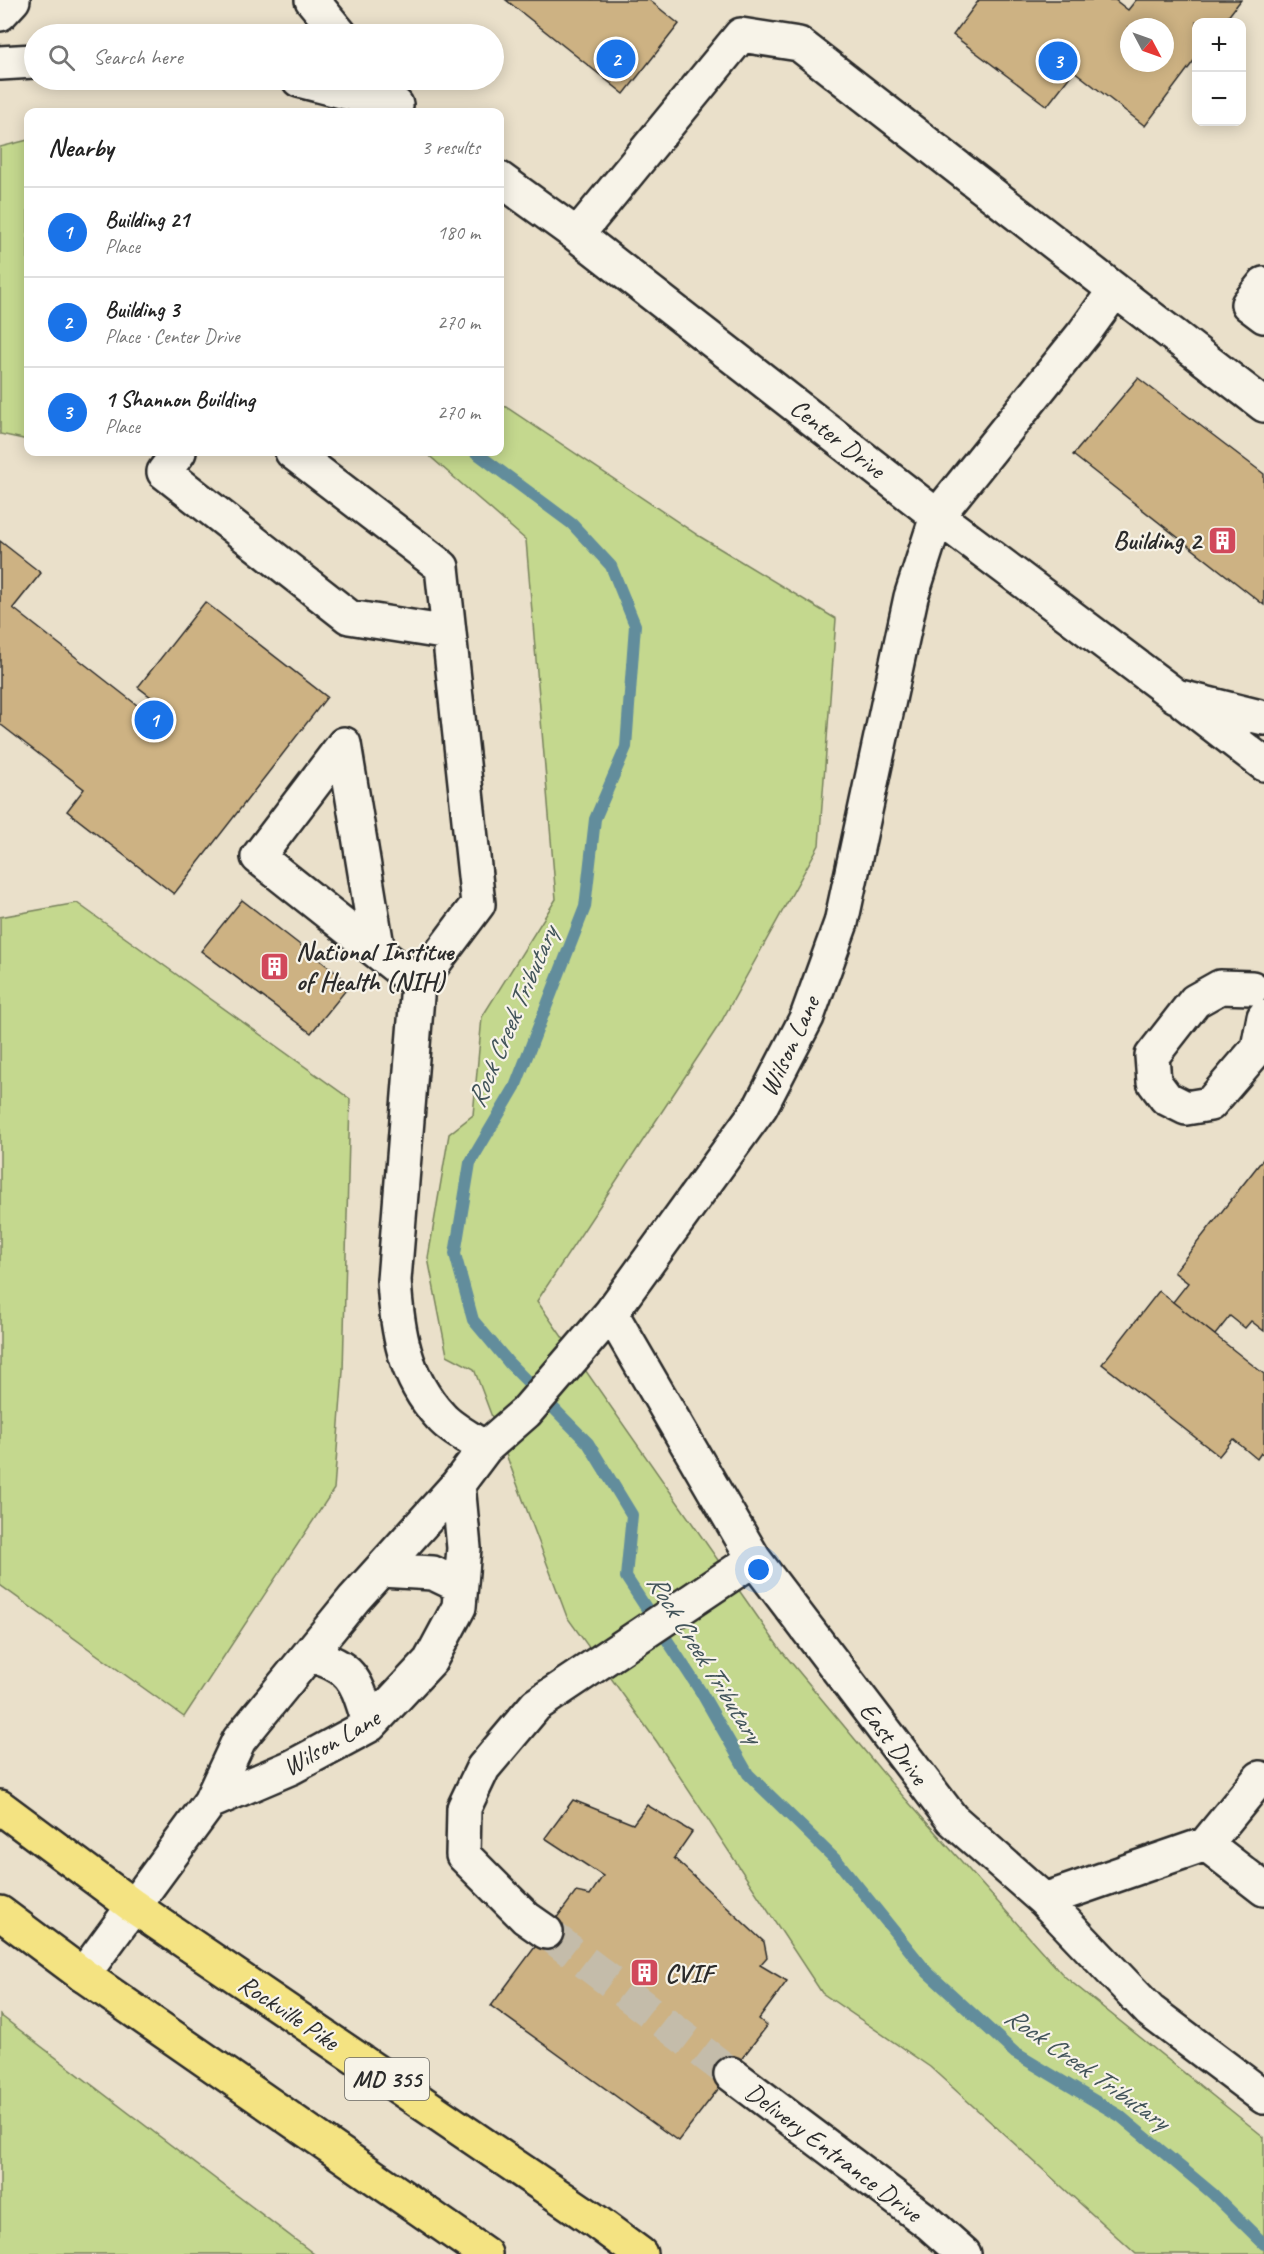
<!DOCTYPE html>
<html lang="en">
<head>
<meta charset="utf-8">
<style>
	body { margin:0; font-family:Caveat,sans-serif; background:#f2f2f2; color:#222 }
	.controls { position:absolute; right:18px; top:18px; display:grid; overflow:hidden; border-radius:12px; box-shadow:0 3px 15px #0003 }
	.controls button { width:54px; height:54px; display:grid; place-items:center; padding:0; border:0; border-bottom:2px solid #e0e0e0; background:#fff; color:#222; font:30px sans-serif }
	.compass { position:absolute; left:1120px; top:18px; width:54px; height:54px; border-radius:50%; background:#fff; box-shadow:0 3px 15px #0003; rotate:131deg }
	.you { position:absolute; left:759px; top:1570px; width:21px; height:21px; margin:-15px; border:4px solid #fff; border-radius:50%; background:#1a73e8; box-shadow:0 0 0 9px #1a73e833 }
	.badge { display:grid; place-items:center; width:39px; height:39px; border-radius:50%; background:#1a73e8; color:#fff; font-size:20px; font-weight:700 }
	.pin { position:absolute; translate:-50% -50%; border:3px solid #fff; box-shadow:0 2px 6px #0006 }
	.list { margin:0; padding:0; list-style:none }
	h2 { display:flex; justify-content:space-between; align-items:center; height:78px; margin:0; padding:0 24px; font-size:26px }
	h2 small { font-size:20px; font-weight:400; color:#767676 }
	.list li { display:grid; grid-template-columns:39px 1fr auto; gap:18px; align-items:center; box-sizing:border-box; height:90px; padding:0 24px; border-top:2px solid #e0e0e0 }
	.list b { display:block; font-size:22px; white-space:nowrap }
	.list p { margin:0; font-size:20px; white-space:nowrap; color:#767676 }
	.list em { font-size:20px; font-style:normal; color:#767676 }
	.icon { flex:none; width:33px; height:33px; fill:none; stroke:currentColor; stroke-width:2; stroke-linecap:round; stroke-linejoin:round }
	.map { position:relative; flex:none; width:1264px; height:2254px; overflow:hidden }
	.search { position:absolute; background:#fff; box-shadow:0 3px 15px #0003; left:24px; top:24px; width:480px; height:66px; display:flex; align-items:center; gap:15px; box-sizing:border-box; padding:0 21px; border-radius:33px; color:#767676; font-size:22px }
	.panel { position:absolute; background:#fff; box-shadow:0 3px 15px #0003; left:24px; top:108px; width:480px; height:348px; border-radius:12px }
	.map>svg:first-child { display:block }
	.green { fill:#c4d88e; stroke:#78825c; stroke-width:1.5 }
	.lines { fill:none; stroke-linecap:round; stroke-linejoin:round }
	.stream { stroke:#628d9c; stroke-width:12 }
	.building { fill:#cdb283; stroke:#2b2b2b; stroke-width:1.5; fill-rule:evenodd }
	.minor-tunnel { stroke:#c4bcaa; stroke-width:33; stroke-dasharray:33 16; stroke-linecap:butt }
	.minor-casing { stroke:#2b2b2b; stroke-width:38 }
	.major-casing { stroke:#2b2b2b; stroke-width:38 }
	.minor { stroke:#f7f3e8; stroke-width:33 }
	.major { stroke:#f4e382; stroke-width:33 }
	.labels { text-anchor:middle; stroke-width:4.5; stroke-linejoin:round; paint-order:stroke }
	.shield { fill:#f7f3e8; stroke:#686764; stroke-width:1.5 }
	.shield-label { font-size:24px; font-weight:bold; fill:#2b2b2b }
	.street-label { font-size:26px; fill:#2b2b2b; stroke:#f7f3e8 }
	.poi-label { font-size:26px; font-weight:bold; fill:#2b2b2b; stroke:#f7f3e8; text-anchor:start }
	.water-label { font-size:27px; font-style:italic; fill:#42545a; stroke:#f7f3e8 }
</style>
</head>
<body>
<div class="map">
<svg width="1264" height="2254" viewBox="0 0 1264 2254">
	<rect width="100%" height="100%" fill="#eae0ca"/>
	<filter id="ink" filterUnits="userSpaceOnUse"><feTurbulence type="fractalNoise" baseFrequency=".0167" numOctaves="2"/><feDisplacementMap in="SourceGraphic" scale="12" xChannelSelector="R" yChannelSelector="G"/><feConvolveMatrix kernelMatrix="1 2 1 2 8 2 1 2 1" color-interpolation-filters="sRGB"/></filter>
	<g filter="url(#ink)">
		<path class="green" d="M28,140V440L0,434V147Z
			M500,403L699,536L836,619L819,845L721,1022L537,1301L780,1649L893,1785L1064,1976L1264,2137V2254H1136L930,2067L822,1993L657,1742L567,1617L474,1369L447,1355L428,1258L449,1134L473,1115L482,1017L556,899L526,540L425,452H500Z
			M77,903L350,1099L343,1371L334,1489L184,1717L0,1585V917Z
			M0,2015L314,2254H0Z"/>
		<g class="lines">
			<path class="stream" d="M475,452L572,524L611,566L635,625L626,747L595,819L585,907L515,1087L470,1163L455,1254L473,1320L509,1363L588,1443L632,1515L626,1577L701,1692L748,1774L839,1863L927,1972L1015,2053L1120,2116L1213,2194L1264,2244"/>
		</g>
		<path class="building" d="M506,0H649L679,24L624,94Z
			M979,0H1115L1128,10L1136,0H1241L1224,22H1196V58L1145,126L1074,71L1047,106L953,35ZM1129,27H1165V63H1129Z
			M1138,378L1264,474V605L1073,455Z
			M0,541L41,573L13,608L151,716L160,704L138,687L205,602L327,697L174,894L67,811L84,789L0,724Z
			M242,900L348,982L343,988L346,990L311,1033L201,951Z
			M1264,1158V1331L1251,1321L1245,1328L1230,1316L1215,1335L1173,1302L1188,1283L1174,1272Z
			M1159,1291L1264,1374V1456L1261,1453L1257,1459L1233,1439L1219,1456L1102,1364Z
			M573,1800L633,1824L647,1805L692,1832L674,1858L764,1942L767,1957L760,1965L787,1981L759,2019L767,2026L678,2141L491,2006L576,1892L590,1895L603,1876L545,1838Z"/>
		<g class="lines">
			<path class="minor-tunnel" d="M546,1932L731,2074"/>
			<defs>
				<path id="minor" d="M312,0L340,34
					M0,14L13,0
					M0,63L34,61
					M299,80L396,105
					M500,179L577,235L937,516L1176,696L1264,718
					M1264,284L1248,304L1264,316
					M1115,290L1264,405
					M179,452L164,472L349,617L449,633
					M292,452L442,567L478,904L418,984L394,1280C397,1330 404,1377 440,1416C451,1429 470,1438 485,1448
					M1185,703L1264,764
					M378,952L344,744L258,857L418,984
					M1252,988L1220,987L1195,1001L1152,1056L1154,1082L1166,1098L1186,1108L1210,1104L1258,1048L1264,1017
					M611,1313L754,1559L952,1819L1044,1900L1150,2011L1264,2097
					M381,1570L433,1573L460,1586
					M309,1655C356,1667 356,1683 370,1725
					M210,1802L292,1767L370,1725L430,1661L459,1607L464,1548L458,1484
					M1206,1844L1264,1889
					M1044,1900L1206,1844L1260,1778
					M546,1932L526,1918L463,1855L464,1808L483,1768L536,1705L754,1559
					M83,1975L210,1802L239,1740L354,1599L458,1484L485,1448L526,1412L611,1313L761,1106L807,1017L841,923L911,597L937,516L1084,333L1115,290L799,44L741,35L577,235
					M731,2074L929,2223L964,2254"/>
				<path id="major" d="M0,1807L133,1906L594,2220L640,2254
					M0,1913L83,1975L485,2254"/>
			</defs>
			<use href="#minor" class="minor-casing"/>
			<use href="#major" class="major-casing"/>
			<use href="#minor" class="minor"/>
			<use href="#major" class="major"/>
		</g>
	</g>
	<defs>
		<symbol id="building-square" viewBox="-11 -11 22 22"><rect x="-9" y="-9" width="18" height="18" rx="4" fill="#d1495b" stroke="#f7f3e8"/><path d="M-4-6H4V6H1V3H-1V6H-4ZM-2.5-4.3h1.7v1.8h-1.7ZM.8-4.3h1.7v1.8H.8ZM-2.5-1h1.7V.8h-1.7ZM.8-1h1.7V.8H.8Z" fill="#fff"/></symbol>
	</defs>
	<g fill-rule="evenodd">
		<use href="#building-square" x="1206" y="524" width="33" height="33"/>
		<use href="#building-square" x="258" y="950" width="33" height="33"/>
		<use href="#building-square" x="628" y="1956" width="33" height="33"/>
	</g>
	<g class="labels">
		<rect class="shield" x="345" y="2058" width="84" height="42" rx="4.5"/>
		<g class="shield-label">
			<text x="387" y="2087">MD 355</text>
		</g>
		<g class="street-label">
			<text transform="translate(838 438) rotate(38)" y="9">Center Drive</text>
			<text transform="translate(789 1046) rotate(-65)" y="9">Wilson Lane</text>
			<text transform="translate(331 1742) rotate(-30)" y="9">Wilson Lane</text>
			<text transform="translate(894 1743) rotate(53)" y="9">East Drive</text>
			<text transform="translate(289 2012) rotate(34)" y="9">Rockville Pike</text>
			<text transform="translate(834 2152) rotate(37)" y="9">Delivery Entrance Drive</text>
		</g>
		<g class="poi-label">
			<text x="1201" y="549" text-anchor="end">Building 2</text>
			<text x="296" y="960">National Institue<tspan x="296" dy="30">of Health (NIH)</tspan></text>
			<text x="665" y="1982">CVIF</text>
		</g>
		<g class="water-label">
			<text transform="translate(512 1017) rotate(-67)" y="9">Rock Creek Tributary</text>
			<text transform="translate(705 1658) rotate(58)" y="9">Rock Creek Tributary</text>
			<text transform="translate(1087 2068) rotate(35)" y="9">Rock Creek Tributary</text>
		</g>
	</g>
</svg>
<div class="controls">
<button>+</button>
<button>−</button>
</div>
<svg class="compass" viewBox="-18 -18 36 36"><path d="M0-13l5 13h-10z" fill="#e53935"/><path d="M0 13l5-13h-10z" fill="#767676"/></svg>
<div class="you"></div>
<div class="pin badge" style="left:154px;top:720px">1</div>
<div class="pin badge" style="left:616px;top:59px">2</div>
<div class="pin badge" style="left:1058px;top:61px">3</div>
<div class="search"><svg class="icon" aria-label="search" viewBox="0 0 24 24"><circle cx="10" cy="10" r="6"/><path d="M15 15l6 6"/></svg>Search here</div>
<section class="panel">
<h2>Nearby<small>3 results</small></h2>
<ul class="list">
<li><span class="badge">1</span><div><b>Building 21</b><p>Place</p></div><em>180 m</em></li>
<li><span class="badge">2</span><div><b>Building 3</b><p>Place · Center Drive</p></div><em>270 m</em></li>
<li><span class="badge">3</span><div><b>1 Shannon Building</b><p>Place</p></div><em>270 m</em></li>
</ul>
</section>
</div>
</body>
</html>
